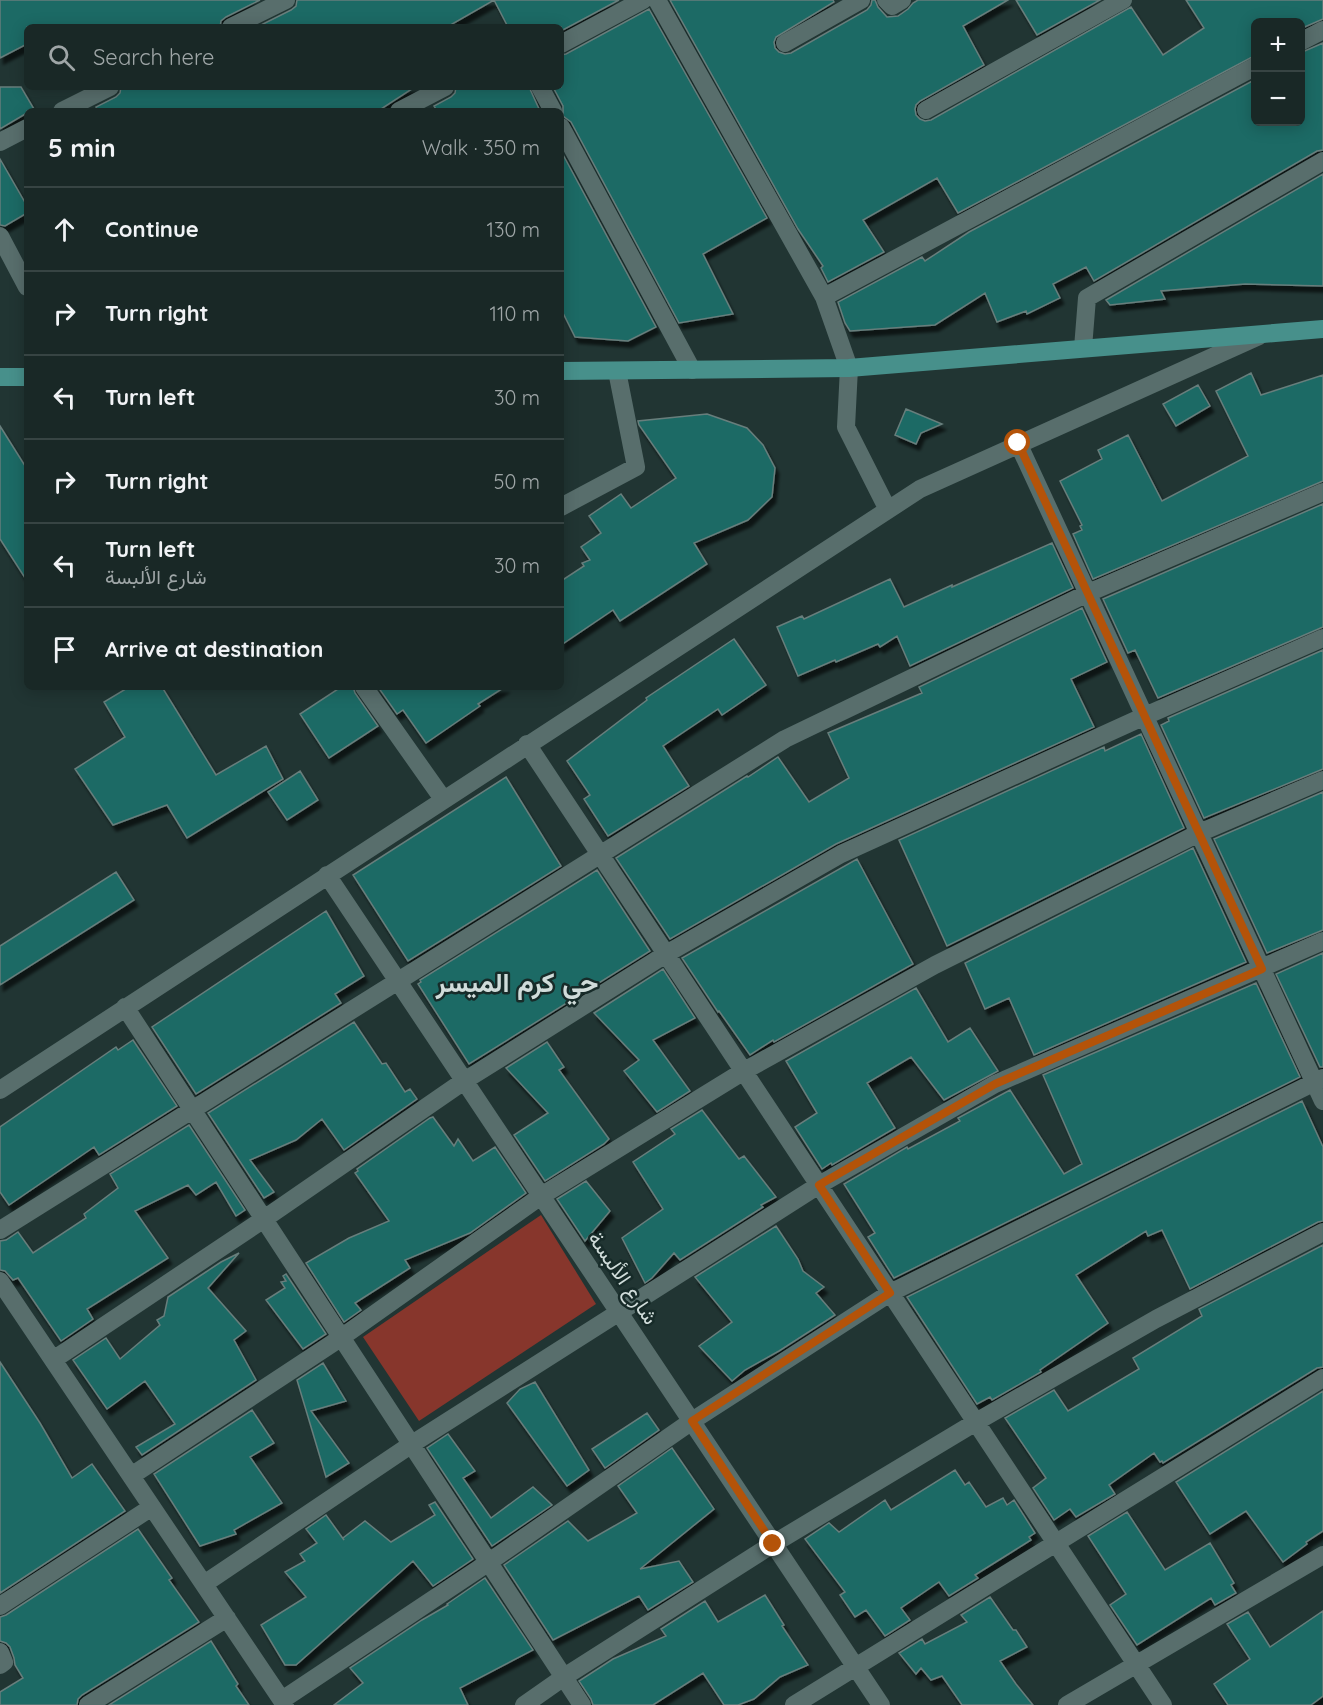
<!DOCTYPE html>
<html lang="en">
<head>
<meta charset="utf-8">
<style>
	body { margin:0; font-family:Quicksand,Vazirmatn,sans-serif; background:#263432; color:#f1f3f6 }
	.controls { position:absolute; right:18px; top:18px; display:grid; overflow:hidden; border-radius:9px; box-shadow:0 3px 15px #0003 }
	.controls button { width:54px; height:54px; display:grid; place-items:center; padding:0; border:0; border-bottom:2px solid #374443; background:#192826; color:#f1f3f6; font:30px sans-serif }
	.stop { position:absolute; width:18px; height:18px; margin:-14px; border:4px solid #b45309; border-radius:50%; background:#fff }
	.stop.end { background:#b45309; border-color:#fff; box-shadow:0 2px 6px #0008 }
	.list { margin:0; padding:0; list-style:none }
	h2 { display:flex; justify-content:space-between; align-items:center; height:78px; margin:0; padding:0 24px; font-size:26px }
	h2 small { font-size:20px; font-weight:400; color:#9fa6a7 }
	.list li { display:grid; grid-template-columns:39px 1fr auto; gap:18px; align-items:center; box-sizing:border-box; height:84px; padding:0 24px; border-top:2px solid #374443 }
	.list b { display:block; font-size:22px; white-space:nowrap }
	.list p { margin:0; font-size:20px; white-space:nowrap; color:#9fa6a7 }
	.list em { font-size:20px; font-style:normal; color:#9fa6a7 }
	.icon { flex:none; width:33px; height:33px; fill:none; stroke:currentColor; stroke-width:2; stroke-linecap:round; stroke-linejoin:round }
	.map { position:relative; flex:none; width:1323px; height:1705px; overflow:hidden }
	.search { position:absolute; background:#192826; box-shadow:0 3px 15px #0003; left:24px; top:24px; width:540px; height:66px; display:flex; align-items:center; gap:15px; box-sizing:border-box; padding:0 21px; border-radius:9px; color:#9fa6a7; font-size:22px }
	.panel { position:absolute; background:#192826; box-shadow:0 3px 15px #0003; left:24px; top:108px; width:540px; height:582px; border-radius:9px }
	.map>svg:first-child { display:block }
	.green { fill:#87362c }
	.building { fill:#1b6a65; stroke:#677e7c; stroke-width:1.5; filter:url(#shadow) }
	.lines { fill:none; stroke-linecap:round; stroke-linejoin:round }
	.minor { stroke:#586e6c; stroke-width:18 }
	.major { stroke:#47908b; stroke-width:18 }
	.route { stroke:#b45309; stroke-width:8 }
	.labels { text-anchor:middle; stroke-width:5; stroke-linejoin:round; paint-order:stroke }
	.street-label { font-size:21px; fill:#d0dcda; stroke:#172b29 }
	.district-label { font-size:27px; font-weight:bold; fill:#d0dcda; stroke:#172b29 }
</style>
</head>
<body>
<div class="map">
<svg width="1323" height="1705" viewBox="0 0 1323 1705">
	<defs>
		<filter id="shadow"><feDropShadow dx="3.5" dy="6" stdDeviation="1.5" flood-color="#0009"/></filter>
	</defs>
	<rect width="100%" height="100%" fill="#213533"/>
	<path class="green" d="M541,1215L596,1304L419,1421L363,1337Z"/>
	<path class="building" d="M0,0H260L226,17L221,21L220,27H27V44L0,58Z
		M297,0H619L561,31V27H508L494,0L447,27H257L291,10L296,6Z
		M670,0H833L834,2L776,37L774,42L775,48L779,52L785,54L791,53L867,10L871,5L872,0H875L878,7L887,17L898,16L908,9L913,3L918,0H1008L963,26L984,65L920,101L916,105L915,109L916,115L920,119L925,121L931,120L1131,7L1163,55L1204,28L1186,0H1323V19L1300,29V22H1256V55L958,213L937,178L863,220L884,252L828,282L821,268L823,266L798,229Z
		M1016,0H1100L1037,35Z
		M649,9L767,218L703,254L733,314L679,323L571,122L563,116V106L553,87H561V55L566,54Z
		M1323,43V150L1317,151L1094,281L1086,267L1053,284L1060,298L1027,314L1026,311L997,322L985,293L935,325L850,331L845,323L838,302L922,257L925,261L969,232L1256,79V122H1300V53Z
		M0,87H21L34,109L27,111V113L0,129Z
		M121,87H415L378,111H98L96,107L116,97L120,93Z
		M456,87H529L540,111H437L434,106L451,97L455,93Z
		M561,151L656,327L628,341L575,337L561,309Z
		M0,159L27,206V213L5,226L0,225Z
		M1323,174V286L1245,284L1161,291L1165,299L1110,305L1106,300Z
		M1251,373L1261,395L1323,375V481L1093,579L1073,534L1082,530L1080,526L1082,525L1060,481L1102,459L1098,450L1128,435L1162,501L1248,456L1216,391Z
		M1198,385L1210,406L1176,426L1163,404Z
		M906,409L942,424L921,433L916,444L895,435Z
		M707,414L747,428L763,445L775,468L772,497L748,520L694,543L707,564L620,621L613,610L561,645V581L584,566L582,563L590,560L581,547L601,533L589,516L621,494L631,508L676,478L639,425L638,421Z
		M0,426L27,469V581L0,539Z
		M1323,504V627L1158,698L1135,650L1128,653L1103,599Z
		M1052,543L1073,588L910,666L897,636L880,647L878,644L836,662L835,660L798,676L777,627L802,616L804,619L890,579L904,607L952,585V587Z
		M1082,608L1107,662L1071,679L1094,727L836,844L670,939L616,858L747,776L748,777L778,757L809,802L849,778L828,733L922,693L919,687Z
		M734,639L766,685L722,715L718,709L663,746L689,786L608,836L584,799L590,795L567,761L647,700L646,698Z
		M1323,650V769L1204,818L1161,725L1169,721L1168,718Z
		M129,687H162L216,775L266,746L283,779L187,838L167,805L113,825L75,769L125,737L104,702Z
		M341,687H353L355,693L378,726L329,758L300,714Z
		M378,687H505L478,704L480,706L426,743L403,710L397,714Z
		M1141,734L1184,828L947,946L899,840L1104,747L1105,751Z
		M300,771L318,800L287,820L268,792Z
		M506,777L561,866L408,961L353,875Z
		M1323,792V930L1267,953L1214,839Z
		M1193,848L1246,962L1034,1055L1009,998L985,1009L965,963Z
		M857,859L913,964L774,1042L773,1040L750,1055L719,1011L718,1012L682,958Z
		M597,870L650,951L469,1064L418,984L421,982L420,980Z
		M116,872L134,900L0,985V946Z
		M326,911L364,976L335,994L341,1003L196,1094L152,1027Z
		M1323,953V1067H1320L1276,974Z
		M663,969L695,1018L653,1040L690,1091L657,1112L624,1071L639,1060L594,1013Z
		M1256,983L1300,1077L894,1278L868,1237L875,1233L844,1184L907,1147L908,1149L960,1121L958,1118L1010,1090L1064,1174L1082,1164L1043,1075Z
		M916,988L948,1042L970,1028L998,1071L944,1100L911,1057L867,1083L895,1128L832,1165L831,1163L822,1169L795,1127L817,1113L786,1061Z
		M354,1022L382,1064L386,1063L405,1092L410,1089L417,1099L344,1150L322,1119L296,1140L250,1160L274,1192L264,1198L208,1113Z
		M133,1040L177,1106L99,1155L94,1147L9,1205L0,1192V1127L116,1047L118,1050Z
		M547,1042L564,1067L559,1070L609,1139L604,1144L545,1181L514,1135L548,1113L506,1068Z
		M1302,1101L1323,1147V1221L1318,1222L1190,1289L1162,1230L1148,1236L1146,1231L1076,1275L1108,1323L1040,1370L1041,1372L992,1400L990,1397L977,1404L907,1297Z
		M702,1110L739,1159L744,1156L776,1197L761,1205L763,1207L680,1260L674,1253L652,1278L645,1283L622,1238L663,1209L633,1162L675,1134L671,1129Z
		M433,1117L454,1146L458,1139L473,1161L495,1147L526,1193L470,1233L405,1260L410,1268L355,1303L361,1310L344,1322L306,1263L349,1238L389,1221L355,1173L358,1171L357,1169L430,1118Z
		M189,1125L245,1210L236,1216L216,1182L196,1195L188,1185L135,1211L168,1258L87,1309L93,1319L61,1341L18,1278L13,1280L5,1271L0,1270V1241L6,1240L18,1232L33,1253L86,1218L84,1214L118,1188L110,1174Z
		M586,1181L610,1211L585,1241L557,1199Z
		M776,1226L798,1259L803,1271L824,1287L816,1293L835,1315L779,1351L745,1370L732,1381L699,1346L732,1322L695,1277Z
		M1323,1245V1367L1317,1368L1163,1463L1162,1461L1160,1462L1154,1453L1109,1485L1115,1494L1076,1517L1070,1509L1054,1520L1033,1488L1046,1478L1005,1418L1054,1390L1068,1411L1139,1369L1133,1358L1202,1316L1199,1309Z
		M239,1253L208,1288L246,1331L234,1340L256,1380L142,1455L136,1447L175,1424L145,1381L107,1409L73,1360L106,1338L120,1359L160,1325L157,1320L164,1316L168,1297L221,1262Z
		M286,1274L326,1334L303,1349L266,1300L285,1288L281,1282L286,1281L283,1276Z
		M0,1362L40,1423L72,1478L92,1464L125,1511L0,1593Z
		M323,1363L346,1401L311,1411L349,1463L326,1477L297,1380Z
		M535,1382L589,1470L567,1486L507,1403L520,1389Z
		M1323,1391V1531L1306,1542L1307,1544L1283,1562L1246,1511L1210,1534L1176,1482Z
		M252,1410L274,1443L250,1457L282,1503L234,1530L236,1534L200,1546L154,1474Z
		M647,1413L659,1430L605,1468L592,1449Z
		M448,1434L475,1471L463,1478L491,1518L533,1487L552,1505L492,1546L427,1448Z
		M672,1448L714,1509L640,1569L679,1561L693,1582L648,1610L639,1596L553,1640L504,1565L568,1521L588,1541L637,1513L618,1486Z
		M955,1470L965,1485L969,1482L986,1507L1003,1498L1007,1505L1014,1500L1035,1533L1029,1537L1031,1540L975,1575L978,1578L949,1596L939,1582L901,1608L910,1620L885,1636L866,1610L855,1617L840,1595L845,1592L805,1539L829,1523L839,1532L885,1500L891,1510Z
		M435,1502L473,1559L433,1586L413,1561L296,1665H285L261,1625L306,1597L285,1572L305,1561L300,1554L317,1543L306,1529L326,1515L344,1540L343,1538L365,1521L391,1542L435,1515L429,1505Z
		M1127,1512L1165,1570L1210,1543L1234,1583L1231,1585L1236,1593L1215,1605L1211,1598L1137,1645L1110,1605L1126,1594L1088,1536Z
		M138,1529L172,1578L169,1580L199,1622L82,1695L78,1699L77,1705H0V1692L23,1678L15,1665L14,1658L10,1647L6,1643L0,1641V1617L6,1615Z
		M485,1578L533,1650L460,1688L468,1705H334L363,1683L350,1668L422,1620L448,1605L447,1604Z
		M765,1595L784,1625L782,1626L808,1665L780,1677L754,1699L738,1705H724L703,1673L653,1705H593L591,1699L579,1681L613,1659L666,1636L661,1629L705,1601L718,1622Z
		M990,1597L1013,1630H1016L1027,1647L1000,1661L1016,1684L1033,1705H962L942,1676L931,1680L921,1668L916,1674L899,1653L922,1639L925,1644L967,1622L961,1615Z
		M1323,1611V1696L1311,1705H1228L1214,1684L1250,1659L1227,1624L1248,1612L1270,1647Z
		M211,1641L238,1684L236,1686L249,1705H109Z"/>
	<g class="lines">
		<path class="minor" d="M657,0L824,297L849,368L846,427L888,510
			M886,0L892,6L902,0
			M231,27L286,0
			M1300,42L1323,30
			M785,43L861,0
			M561,44L643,0
			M540,87L553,111
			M926,110L1123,0
			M62,111L110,87
			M399,111L445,87
			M561,127L692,370
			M0,142L27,128
			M0,236L27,287
			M824,297L1256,66
			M1083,348L1087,298L1323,161
			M1018,443L1323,1101
			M561,507L636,467L617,371
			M364,687L443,799
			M527,744L1163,1705
			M327,875L881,1705
			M125,1007L582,1705
			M0,1090L920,489L1259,336
			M0,1230L785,739L1088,593L1323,492
			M0,1281L285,1705
			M53,1360L264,1219L464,1081L666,954L841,854L1145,716L1323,638
			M131,1476L342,1337L541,1196L744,1071L935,965L1199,833L1323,780
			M204,1584L412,1444L819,1185L995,1084L1323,941
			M0,1606L152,1507
			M0,1652L4,1662L0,1665
			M282,1700L489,1562L692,1421L890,1293L1323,1078
			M88,1705L227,1618
			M524,1705L564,1677L773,1544L976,1422L1156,1319L1323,1232
			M794,1705L1323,1378
			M1067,1705L1323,1555"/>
		<path class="major" d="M561,371L849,368L1323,329
			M0,377H27"/>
	</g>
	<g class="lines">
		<path class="route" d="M773,1544L692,1421L890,1293L819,1185L995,1084L1262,969L1018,443"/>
	</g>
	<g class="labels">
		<g class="street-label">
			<text transform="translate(623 1278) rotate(56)" y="7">شارع الألبسة</text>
		</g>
		<g class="district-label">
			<text x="517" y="992">حي كرم الميسر</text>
		</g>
	</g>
</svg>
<div class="controls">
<button>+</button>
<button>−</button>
</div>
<div class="stop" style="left:1018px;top:443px"></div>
<div class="stop end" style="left:773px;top:1544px"></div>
<div class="search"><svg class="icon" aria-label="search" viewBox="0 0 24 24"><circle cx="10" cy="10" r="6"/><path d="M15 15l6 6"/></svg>Search here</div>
<section class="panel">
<h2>5 min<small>Walk · 350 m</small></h2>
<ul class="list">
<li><svg class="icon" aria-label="ahead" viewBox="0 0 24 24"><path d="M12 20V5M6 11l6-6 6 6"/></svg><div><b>Continue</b></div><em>130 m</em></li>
<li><svg class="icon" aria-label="right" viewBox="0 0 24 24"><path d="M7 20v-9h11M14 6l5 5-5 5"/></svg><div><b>Turn right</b></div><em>110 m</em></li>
<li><svg class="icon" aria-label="left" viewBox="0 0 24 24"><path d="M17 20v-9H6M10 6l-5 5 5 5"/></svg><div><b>Turn left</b></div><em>30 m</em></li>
<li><svg class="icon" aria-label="right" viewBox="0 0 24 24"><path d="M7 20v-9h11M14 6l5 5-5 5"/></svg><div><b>Turn right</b></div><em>50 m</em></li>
<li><svg class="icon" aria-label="left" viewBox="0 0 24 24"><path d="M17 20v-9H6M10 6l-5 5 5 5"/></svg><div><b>Turn left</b><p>شارع الألبسة</p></div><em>30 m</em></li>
<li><svg class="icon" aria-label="arrive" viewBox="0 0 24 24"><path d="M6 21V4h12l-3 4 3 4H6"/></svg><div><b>Arrive at destination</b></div></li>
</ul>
</section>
</div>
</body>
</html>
